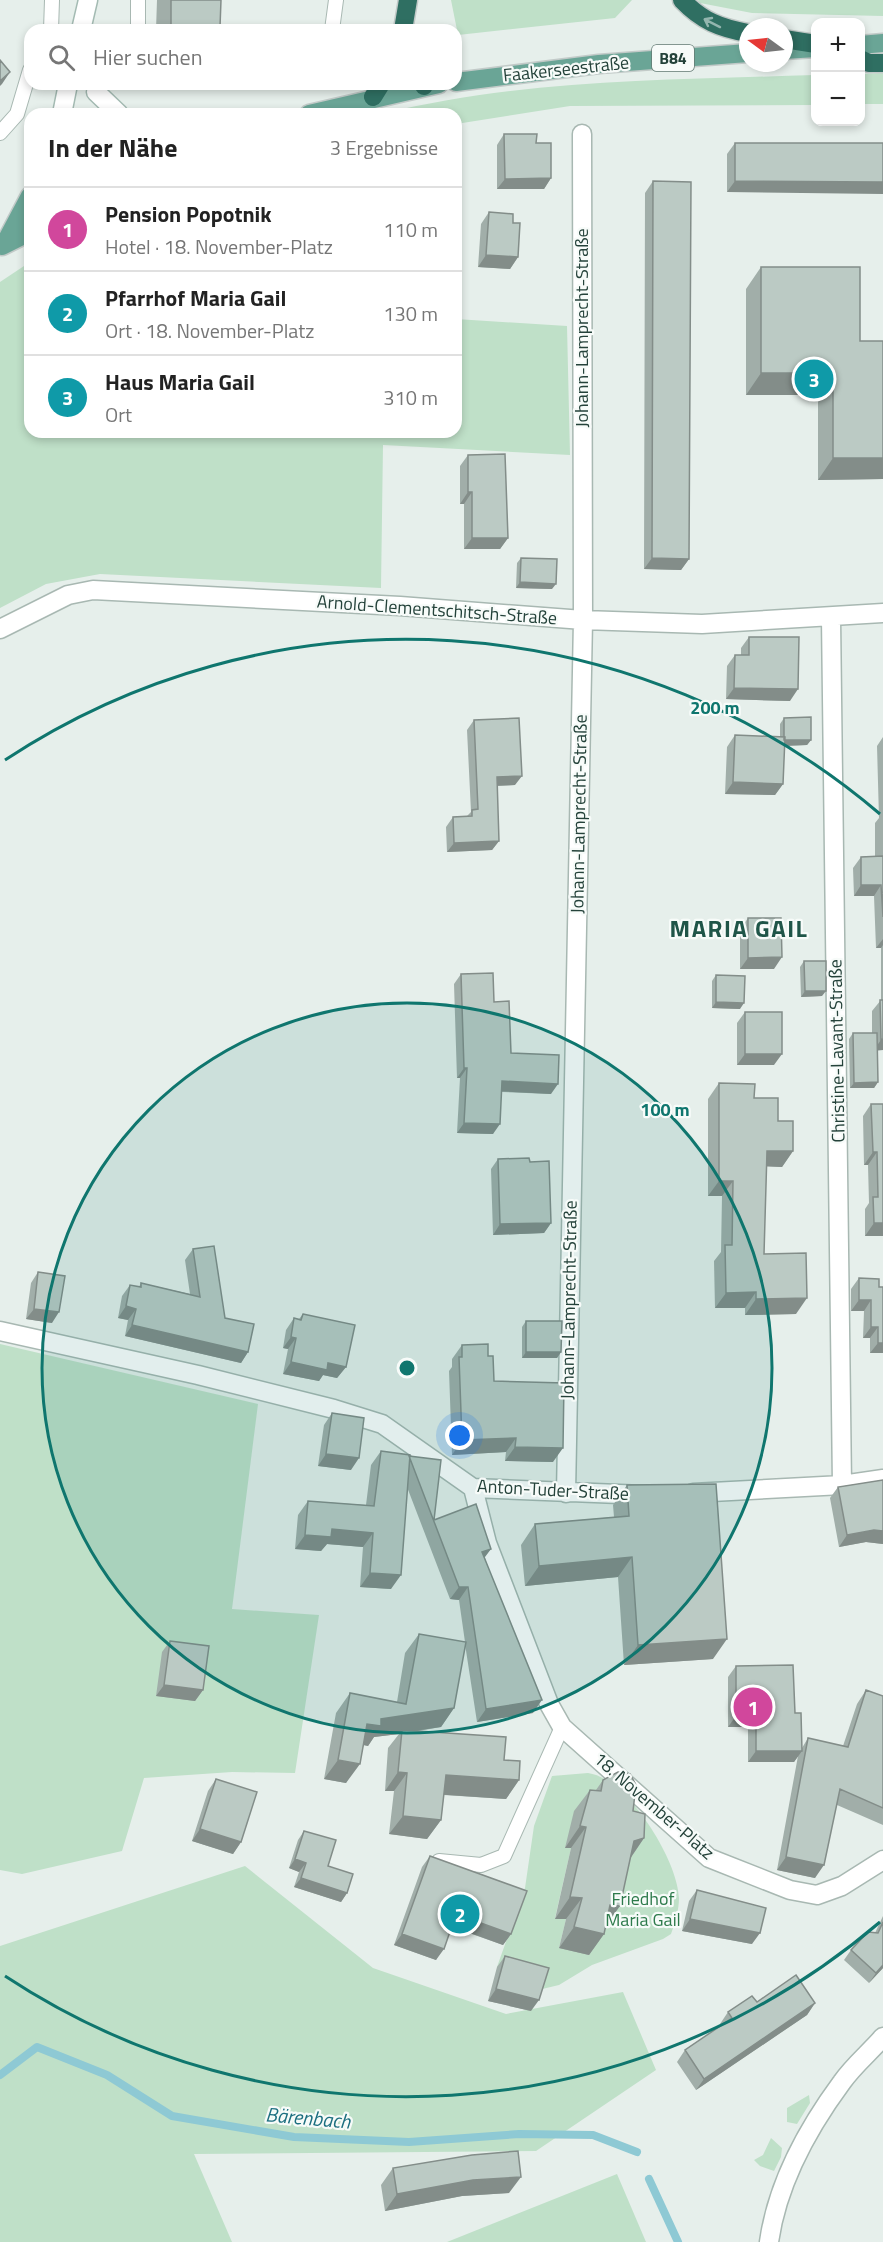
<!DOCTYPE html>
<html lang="de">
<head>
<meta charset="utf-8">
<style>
	body { margin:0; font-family:"Titillium Web",sans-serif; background:#f6f6f6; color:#222 }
	.controls { position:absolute; right:18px; top:18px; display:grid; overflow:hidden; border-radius:12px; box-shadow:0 3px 9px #0003 }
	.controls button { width:54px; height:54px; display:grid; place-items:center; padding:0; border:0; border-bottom:2px solid #e0e0e0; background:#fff; color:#222; font:30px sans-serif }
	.compass { position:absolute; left:739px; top:18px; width:54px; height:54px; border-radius:50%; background:#fff; box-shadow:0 3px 9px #0003; rotate:285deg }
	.you { position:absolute; left:460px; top:1436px; width:21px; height:21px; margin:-15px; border:4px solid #fff; border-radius:50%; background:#1a73e8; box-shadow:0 0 0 9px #1a73e833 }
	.badge { display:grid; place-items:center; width:39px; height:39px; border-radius:50%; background:#2563eb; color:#fff; font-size:20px; font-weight:700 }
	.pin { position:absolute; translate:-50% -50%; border:3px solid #fff; box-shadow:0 2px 6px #0006 }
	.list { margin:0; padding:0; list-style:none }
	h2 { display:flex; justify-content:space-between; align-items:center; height:78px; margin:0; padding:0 24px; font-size:26px }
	h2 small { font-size:20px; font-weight:400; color:#767676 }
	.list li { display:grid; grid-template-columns:39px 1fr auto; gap:18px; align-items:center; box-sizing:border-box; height:84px; padding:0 24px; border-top:2px solid #e0e0e0 }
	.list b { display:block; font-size:22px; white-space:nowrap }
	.list p { margin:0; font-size:20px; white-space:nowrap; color:#767676 }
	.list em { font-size:20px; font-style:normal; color:#767676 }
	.icon { flex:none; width:33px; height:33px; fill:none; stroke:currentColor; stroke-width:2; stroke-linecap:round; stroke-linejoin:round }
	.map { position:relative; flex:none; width:883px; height:2242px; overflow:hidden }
	.search { position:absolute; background:#fff; box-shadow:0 3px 9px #0003; left:24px; top:24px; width:438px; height:66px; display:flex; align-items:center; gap:15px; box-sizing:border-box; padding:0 21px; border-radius:18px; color:#767676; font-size:22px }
	.panel { position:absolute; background:#fff; box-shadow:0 3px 9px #0003; left:24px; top:108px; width:438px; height:330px; border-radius:18px }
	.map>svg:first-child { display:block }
	.green { fill:#bfe0c8; fill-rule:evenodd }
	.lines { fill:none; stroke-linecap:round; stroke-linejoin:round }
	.stream { stroke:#8ec9d4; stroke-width:8 }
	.service-casing { stroke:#a8b8b2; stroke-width:16 }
	.minor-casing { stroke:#a8b8b2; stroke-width:21 }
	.secondary-casing { stroke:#a4bbb3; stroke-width:21 }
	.primary-casing { stroke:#c2cac8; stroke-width:21 }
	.motorway-casing { stroke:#c2cac8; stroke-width:21 }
	.service { stroke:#fff; stroke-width:14 }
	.minor { stroke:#fff; stroke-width:18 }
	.secondary { stroke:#fff; stroke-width:18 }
	.primary { stroke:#6aa596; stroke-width:18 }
	.motorway { stroke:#2f6f62; stroke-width:18 }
	.wall { fill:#a1aea9 }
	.shaded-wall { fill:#838d89 }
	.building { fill:#bbcac4; stroke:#838d89; stroke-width:1.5 }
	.oneway { stroke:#93b5ae }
	.ring { fill:none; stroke:#0f766e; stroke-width:3 }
	.labels { text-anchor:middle; stroke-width:4.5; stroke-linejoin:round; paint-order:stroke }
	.shield { fill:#f7fbf9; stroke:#637a73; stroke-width:1.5 }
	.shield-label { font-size:16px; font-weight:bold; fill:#24423a }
	.street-label { font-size:18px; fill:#24423a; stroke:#f7fbf9 }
	.park-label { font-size:18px; fill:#2d7a4b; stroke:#f7fbf9 }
	.water-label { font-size:20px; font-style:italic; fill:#1c6f80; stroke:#f7fbf9 }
	.district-label { font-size:24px; font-weight:bold; letter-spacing:1.5px; fill:#1f5548; stroke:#f7fbf9 }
	.centre { fill:#0f766e; stroke:#f7fbf9; stroke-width:3 }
	.ring-label { font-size:18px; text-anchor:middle; font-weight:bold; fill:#0f766e; stroke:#f7fbf9; stroke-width:4.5; stroke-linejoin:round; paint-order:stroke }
</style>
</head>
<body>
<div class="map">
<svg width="883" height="2242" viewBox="0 0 883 2242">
	<rect width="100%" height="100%" fill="#e6efeb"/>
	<path class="green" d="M451,0H632L615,18L458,35Z
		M698,0H883V16L752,13L700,3Z
		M883,73V104H861V74Z
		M815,75V105L570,106L456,124V114H382C523,79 670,80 815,75Z
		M30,262V432H456V319L567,326L570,455L383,445L381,588L100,574L46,584L0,608V282Z
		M0,1344L258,1404L232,1609L319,1615L295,1773L232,1772L144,1778L122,1851L22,1874L0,1870Z
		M588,1773C627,1778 678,1860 679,1898C679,1910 675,1923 671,1934L663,1939L592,1965L559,1985L538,1990L497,1967L525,1888L534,1826L552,1776ZM630,1836L559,1948L566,1919L555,1918L571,1848H565Z
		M245,1866L373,1968L506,2014L623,1992L656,2070L536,2151L194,2154L232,2242H0V1946Z
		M809,2095L810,2103L797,2124L787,2122V2108Z
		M771,2138L782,2148L781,2157L774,2171L760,2166L754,2160L763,2155Z
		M617,2174L646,2242H447Z"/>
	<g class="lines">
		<path class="stream" d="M0,2075L37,2047L107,2075L172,2116L294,2137L409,2142L519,2134L593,2135L637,2152
			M649,2179L678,2242"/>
		<defs>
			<path id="service" d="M51,30L52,0
				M138,30V0
				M332,30L336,0
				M0,133L17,114L30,70
				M439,1861L481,1865L504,1856L562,1727"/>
			<path id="minor" d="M831,618L842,1485
				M0,629L68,595L93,590L400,606L583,620L702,624L883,613
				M0,1331L198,1375L334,1409L382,1424L473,1488L644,1495
				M473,1488L487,1543L549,1704L562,1727L709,1858L790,1890L817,1895L842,1886L883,1860
				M566,1493L583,620L582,134
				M693,1493L842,1485L883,1479
				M769,2242C777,2185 808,2128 842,2082C853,2066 870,2052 883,2037"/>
			<path id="secondary" d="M81,30L88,0
				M96,92L119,114
				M62,114L68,84"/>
			<path id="primary" d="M860,45L883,43
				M784,50L816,48
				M456,82L599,64L748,53
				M309,114L439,84
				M4,245L30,196
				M2,246L30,232"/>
			<path id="motorway" d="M682,0C702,21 720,28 748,33
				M403,30L408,0
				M784,39L816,44
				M860,59L869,63H883
				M423,84L424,86
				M373,97L381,84"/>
		</defs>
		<use href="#service" class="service-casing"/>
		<use href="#minor" class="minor-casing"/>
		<use href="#secondary" class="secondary-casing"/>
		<use href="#primary" class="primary-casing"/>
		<use href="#motorway" class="motorway-casing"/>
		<use href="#service" class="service"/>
		<use href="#minor" class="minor"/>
		<use href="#secondary" class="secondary"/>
		<use href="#primary" class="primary"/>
		<use href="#motorway" class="motorway"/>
	</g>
	<path class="wall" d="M157,0H221L218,30H156Z
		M504,134L536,143L551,178L544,189H497V145Z
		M735,143H883L727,192V154Z
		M653,181L689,559L681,570L644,569L645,193Z
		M489,212L513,223L518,257L510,269L478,267L481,224Z
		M761,267L860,341L883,479L818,480V395H746V289Z
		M468,455L508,538L500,549H464V504H460V466Z
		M521,558L552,589L516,588L517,563Z
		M749,637L790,701L726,699L727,666L735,655H741V648Z
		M784,718L811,740L807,745L784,746L783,784L775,795L725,794L727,747L735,735L780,737V724Z
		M474,720L515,785L497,786L499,841L492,850L447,852L446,827L453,817L467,816L471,812L467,730Z
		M883,737V1050H877L878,1082L874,1088H850L849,1039L853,1033H872V1011L881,1000V948H876L874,896H854L853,868L861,857L875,856V823L879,818L877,746Z
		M748,918L774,969H740V930Z
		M804,961L822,996L801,997L800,967Z
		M461,974L494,1002L511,1053L551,1094L502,1092L493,1134L457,1133L460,1078H457L454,984Z
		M716,975L740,1009L712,1008V981Z
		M745,1012L774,1065H737V1023Z
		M719,1083L754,1098L778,1121L793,1151L782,1167L766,1166L764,1254L796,1314L745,1315V1308H715L714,1261L721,1252L722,1196H708V1099Z
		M871,1104H883V1236H865V1209L869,1203L868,1165H864L863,1116Z
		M498,1159L530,1162L551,1223L544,1233L493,1235L491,1169Z
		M193,1249L225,1318L248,1352L241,1363L125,1336L128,1320L118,1318L122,1296L130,1285L139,1287L141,1283L190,1294L185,1260Z
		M38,1272L52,1323L26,1319L31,1283Z
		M859,1278L879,1287L883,1353H870V1338H863L864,1311H851V1289Z
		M303,1314L346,1367L337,1378L323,1375L319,1381L283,1374L288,1349L283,1348L286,1330L294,1318L299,1319Z
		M526,1321L561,1352L557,1358H522V1327Z
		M462,1345L488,1356L494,1381L553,1462L505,1461L506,1452L452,1455L449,1371L452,1367V1359Z
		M332,1413L351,1470L318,1466L324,1425Z
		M381,1451L410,1455L434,1520L485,1558L533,1713L477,1722L465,1644L454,1708L441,1727L418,1731L504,1760L519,1780L506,1799L444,1795L441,1820L427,1839L389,1834L394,1791H385L388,1748L399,1734L374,1737L368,1746L364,1745L346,1783L324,1779L336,1713L350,1693L397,1702L405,1653L419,1634L465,1642L459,1600L450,1599L407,1487L391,1589L360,1587L363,1547L327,1544L321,1551L295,1549L298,1515L308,1501L366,1505L371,1465Z
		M883,1480V1544L866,1542L839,1547L830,1498L838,1487Z
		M627,1485L713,1659L624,1665L618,1577L525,1586L521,1545L535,1524L614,1517L613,1505Z
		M170,1641L203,1690L195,1701L156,1696L162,1652Z
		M736,1666L795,1713L802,1748L808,1738L843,1746L857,1704L866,1690L883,1696V1825L837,1805L815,1878L777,1870L798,1756L794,1762H748V1727H728V1677Z
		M216,1779L241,1842L233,1854L192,1841L208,1791Z
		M603,1780L633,1811L644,1838L630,1859L606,1926L604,1934L589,1955L559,1948L566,1919H555L571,1848H565L574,1811L590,1790H596Z
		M304,1831L347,1893L341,1902L294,1887L299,1872L289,1868L298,1840Z
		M430,1856L511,1934L503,1945L452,1927L436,1960L394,1945L422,1867Z
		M697,1890L752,1944L682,1931L689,1901Z
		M883,1916V1968L869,1983L844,1960L851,1950L875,1933Z
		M505,1956L531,2011L488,2001L497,1967Z
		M757,2002L815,2003L807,2015L696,2090L677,2062L685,2050L721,2025L720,2024L728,2012Z
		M393,2168L509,2193L462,2196L385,2211L381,2185Z"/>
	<path class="shaded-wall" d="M171,27H220L218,30H169Z
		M10,72L2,84L0,86V81Z
		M551,178L544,189H497L505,179Z
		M735,181L883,182V194L727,192Z
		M486,255L518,257L510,269L478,267Z
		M761,373H833L818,395H746Z
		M833,458H883V479L818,480Z
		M468,492H472L464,504H460Z
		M472,538H508L500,549H464Z
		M652,558L689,559L681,570L644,569Z
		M520,582L556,584L552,589L516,588Z
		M734,688L798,689L790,701L726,699Z
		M784,740H811L807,745L780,746Z
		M522,776L515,785L490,786L497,777Z
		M733,782L783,784L775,795L725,794Z
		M499,841L492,850L447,852L454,843Z
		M861,885H881L874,896H854Z
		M883,939V945L881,948H876Z
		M782,957L774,969H740L748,958Z
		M805,991H826L822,996L801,997Z
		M716,1002L744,1003L740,1009L712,1008Z
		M883,1039V1050L873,1051L881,1040Z
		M745,1054H782L774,1065H737Z
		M464,1068H467L460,1078H457Z
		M502,1081L558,1084L551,1094L496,1091Z
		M878,1082L874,1088H850L854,1083Z
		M464,1123L500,1124L493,1134L457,1133Z
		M767,1151H793L782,1167L756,1166Z
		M873,1152H877L868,1165H864Z
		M719,1181H733L722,1196H708Z
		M551,1223L544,1233L493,1235L500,1224Z
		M874,1223H883V1236H865Z
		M756,1292L745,1308H715L726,1293Z
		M807,1298L796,1314L745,1315L756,1299Z
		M859,1300H871L864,1311H851Z
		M126,1306L136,1309L128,1320L118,1318Z
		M34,1309L59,1312L52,1323L26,1319Z
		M132,1325L248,1352L241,1363L125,1336Z
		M871,1327H878L870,1338H863Z
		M291,1337L296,1338L288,1349L283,1348Z
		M878,1343H883V1353H870Z
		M526,1352H561L557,1358H522Z
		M291,1362L328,1363L346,1367L337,1378L323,1375L319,1381L283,1374Z
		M516,1438L506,1452L452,1455L462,1440Z
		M515,1447L563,1448L553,1462L505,1461Z
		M326,1454L359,1458L351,1470L318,1466Z
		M332,1529L373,1533L363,1547L327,1544L321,1551L295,1549L305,1535Z
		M874,1530L883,1531V1544L866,1542L839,1547L847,1535Z
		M491,1549L482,1561V1552Z
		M632,1557L618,1577L525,1586L539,1566Z
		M370,1573L401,1575L391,1589L360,1587Z
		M459,1587H468L459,1600L450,1599Z
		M727,1639L713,1659L624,1665L638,1645Z
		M164,1685L203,1690L195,1701L156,1696Z
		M542,1700L533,1713L477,1722L486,1709Z
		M454,1708L441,1727L401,1733L402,1730L399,1734L374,1737L368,1746L354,1743L367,1724L381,1719Z
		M736,1716H756L748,1727H728Z
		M756,1751H802L794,1762H748Z
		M338,1760L360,1764L346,1783L324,1779Z
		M398,1772L407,1773L394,1791H385Z
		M446,1775L519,1780L506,1799L433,1794Z
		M403,1816L441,1820L427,1839L389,1834Z
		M580,1826L586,1827L571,1848H565Z
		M200,1829L241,1842L233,1854L192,1841Z
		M644,1838L629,1860L634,1841Z
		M786,1857L824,1865L815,1878L777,1870Z
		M295,1859L306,1863L299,1872L289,1868Z
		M301,1878L347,1893L341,1902L294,1887Z
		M570,1897L582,1898L566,1919H555Z
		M610,1905L620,1906L605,1927Z
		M456,1914L511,1934L503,1945L448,1925Z
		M690,1919L760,1933L752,1944L682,1931Z
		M574,1927L604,1934L589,1955L559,1948Z
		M402,1934L444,1949L436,1960L394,1945Z
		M883,1965V1968L869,1983L876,1973Z
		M496,1989L539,2000L531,2011L488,2001Z
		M815,2003L807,2015L696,2090L704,2079Z
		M521,2177L509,2193L462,2196L385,2211L397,2194L473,2180Z"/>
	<path class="building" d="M171,0H221L220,27H171Z
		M0,60L10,72L0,81Z
		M504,134H537L536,143H551V178L505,179Z
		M735,143H883V182L735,181Z
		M653,181L691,182L689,559L652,558Z
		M489,212L513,214V223H520L518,257L486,255Z
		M761,267H860V341H883V458H833V373H761Z
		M505,454L508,538H472V492H468V455Z
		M521,558L557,559L556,584L520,582Z
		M749,637H799L798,689L734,688L735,655H749Z
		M811,717V740H784V718Z
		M519,718L522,776L497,777L499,841L454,843L453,817L472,816V810L478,809L474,720Z
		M735,735L785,737L783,784L733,782Z
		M883,856V917L881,885H861V857Z
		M748,918H781L782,957L748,958Z
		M804,961H826V991H805Z
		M493,973L494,1002L509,1001L511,1053L559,1055L558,1084L502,1081L500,1124L464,1123L467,1068H464L461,974Z
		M716,975L745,976L744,1003L716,1002Z
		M880,1000H883V1039L881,1040Z
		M745,1012H782V1054H745Z
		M853,1033H877L878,1082L854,1083Z
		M719,1083L755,1084L754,1098H778V1121H793V1151H767L764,1254L806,1253L807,1298L756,1299V1292L726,1293L725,1245H732L733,1181H719Z
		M871,1104H883V1223H874L873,1197H878L877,1152H873Z
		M529,1158L530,1162L549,1161L551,1223L500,1224L498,1159Z
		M214,1246L225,1318L254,1324L248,1352L132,1325L136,1309L126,1306L130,1285L141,1287V1283L200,1297L193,1249Z
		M38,1272L65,1276L59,1312L34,1309Z
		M859,1278L879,1279V1287H883V1343H878V1327H871V1300H859Z
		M303,1314L355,1325L346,1367L328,1363L327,1370L291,1362L296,1338L291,1337L294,1318L301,1320Z
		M526,1321H562L561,1352H526Z
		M488,1344V1356H493L494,1381L564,1383L563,1448L515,1447L516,1438L462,1440L459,1357H462V1345Z
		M332,1413L364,1418L359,1458L326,1454Z
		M381,1451L410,1455L401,1575L370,1573L373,1533L332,1529L331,1537L305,1535L308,1501L374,1506Z
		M409,1456L441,1460L434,1520L476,1504L491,1549L482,1552L542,1700L486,1709L468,1587H459Z
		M883,1480V1531L874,1530L847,1535L838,1487Z
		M716,1484L727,1639L638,1645L632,1557L539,1566L535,1524L629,1516L627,1485Z
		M419,1634L466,1642L454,1708L381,1719V1726L367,1724L360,1764L338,1760L350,1693L406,1704Z
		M170,1641L209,1646L203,1690L164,1685Z
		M793,1665L795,1713H801L802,1751H756V1716H736V1666Z
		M866,1690L883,1696V1808L840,1789L824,1865L786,1857L808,1738L848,1747Z
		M402,1730L506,1737L504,1760L520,1761L519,1780L446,1775L441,1820L403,1816L407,1773L398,1772Z
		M618,1772L630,1774L636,1785L633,1811L645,1814L644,1838L634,1841L620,1906L610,1905L604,1934L574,1927L582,1898L570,1897L586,1827L580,1826L590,1790L601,1791L603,1780Z
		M216,1779L257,1792L241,1842L200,1829Z
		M304,1831L336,1840L328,1866L353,1874L347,1893L301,1878L306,1863L295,1859Z
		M430,1856L527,1891L511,1934L456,1914L444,1949L402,1934Z
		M697,1890L766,1908L760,1933L690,1919Z
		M883,1922V1965L876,1973L851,1950L868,1932L878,1933Z
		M505,1956L549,1968L539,2000L496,1989Z
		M796,1975L815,2003L704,2079L685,2050L732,2018L728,2012L752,1996L757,2002Z
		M518,2151L521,2177L473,2180L397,2194L393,2168L472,2155Z"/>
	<defs><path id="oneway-shaft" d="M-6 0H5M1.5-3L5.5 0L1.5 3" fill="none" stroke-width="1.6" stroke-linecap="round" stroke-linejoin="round" transform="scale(1.5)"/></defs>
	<use class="oneway" href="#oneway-shaft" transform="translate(712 23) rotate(-153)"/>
	<circle cx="407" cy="1368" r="365" fill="#0f766e" fill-opacity=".12"/>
	<g class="ring">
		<circle cx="407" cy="1368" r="365"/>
		<path d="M880 1922A729 729 0 0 1 5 1976M5 760A729 729 0 0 1 880 814"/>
	</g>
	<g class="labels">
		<rect class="shield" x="652" y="45" width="42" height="26" rx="4.5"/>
		<g class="shield-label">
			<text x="673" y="64">B84</text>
		</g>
		<g class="street-label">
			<text transform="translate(566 69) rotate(-6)" y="6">Faakerseestraße</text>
			<text transform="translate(582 328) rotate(-90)" y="6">Johann-Lamprecht-Straße</text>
			<text transform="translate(437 610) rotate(4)" y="6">Arnold-Clementschitsch-Straße</text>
			<text transform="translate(579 814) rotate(-89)" y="6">Johann-Lamprecht-Straße</text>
			<text transform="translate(837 1051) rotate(-91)" y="6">Christine-Lavant-Straße</text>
			<text transform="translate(569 1300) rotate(-89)" y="6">Johann-Lamprecht-Straße</text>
			<text transform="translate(553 1490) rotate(3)" y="6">Anton-Tuder-Straße</text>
			<text transform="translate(654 1806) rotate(41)" y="6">18. November-Platz</text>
		</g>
		<g class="park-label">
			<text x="643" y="1905">Friedhof<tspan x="643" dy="21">Maria Gail</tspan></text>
		</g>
		<g class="water-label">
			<text transform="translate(308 2118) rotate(5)" y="7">Bärenbach</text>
		</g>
		<g class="district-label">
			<text x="739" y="937">MARIA GAIL</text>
		</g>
	</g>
	<circle cx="407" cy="1368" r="9" class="centre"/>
	<g class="ring-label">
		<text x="715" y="714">200 m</text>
		<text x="665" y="1116">100 m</text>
	</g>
</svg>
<div class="controls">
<button>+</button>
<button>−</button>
</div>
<svg class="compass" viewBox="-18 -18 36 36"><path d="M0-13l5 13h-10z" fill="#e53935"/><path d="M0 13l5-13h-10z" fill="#767676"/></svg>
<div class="you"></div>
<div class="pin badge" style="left:753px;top:1707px;background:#d1479c">1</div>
<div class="pin badge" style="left:460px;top:1914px;background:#0f9aa8">2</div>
<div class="pin badge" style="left:814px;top:379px;background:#0f9aa8">3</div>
<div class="search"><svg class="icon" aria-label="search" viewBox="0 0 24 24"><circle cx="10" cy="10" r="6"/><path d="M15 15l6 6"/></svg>Hier suchen</div>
<section class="panel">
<h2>In der Nähe<small>3 Ergebnisse</small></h2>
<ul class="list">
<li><span class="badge" style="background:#d1479c">1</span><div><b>Pension Popotnik</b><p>Hotel · 18. November-Platz</p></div><em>110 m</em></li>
<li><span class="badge" style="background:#0f9aa8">2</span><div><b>Pfarrhof Maria Gail</b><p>Ort · 18. November-Platz</p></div><em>130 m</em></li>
<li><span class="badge" style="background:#0f9aa8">3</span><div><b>Haus Maria Gail</b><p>Ort</p></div><em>310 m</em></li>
</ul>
</section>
</div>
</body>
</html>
